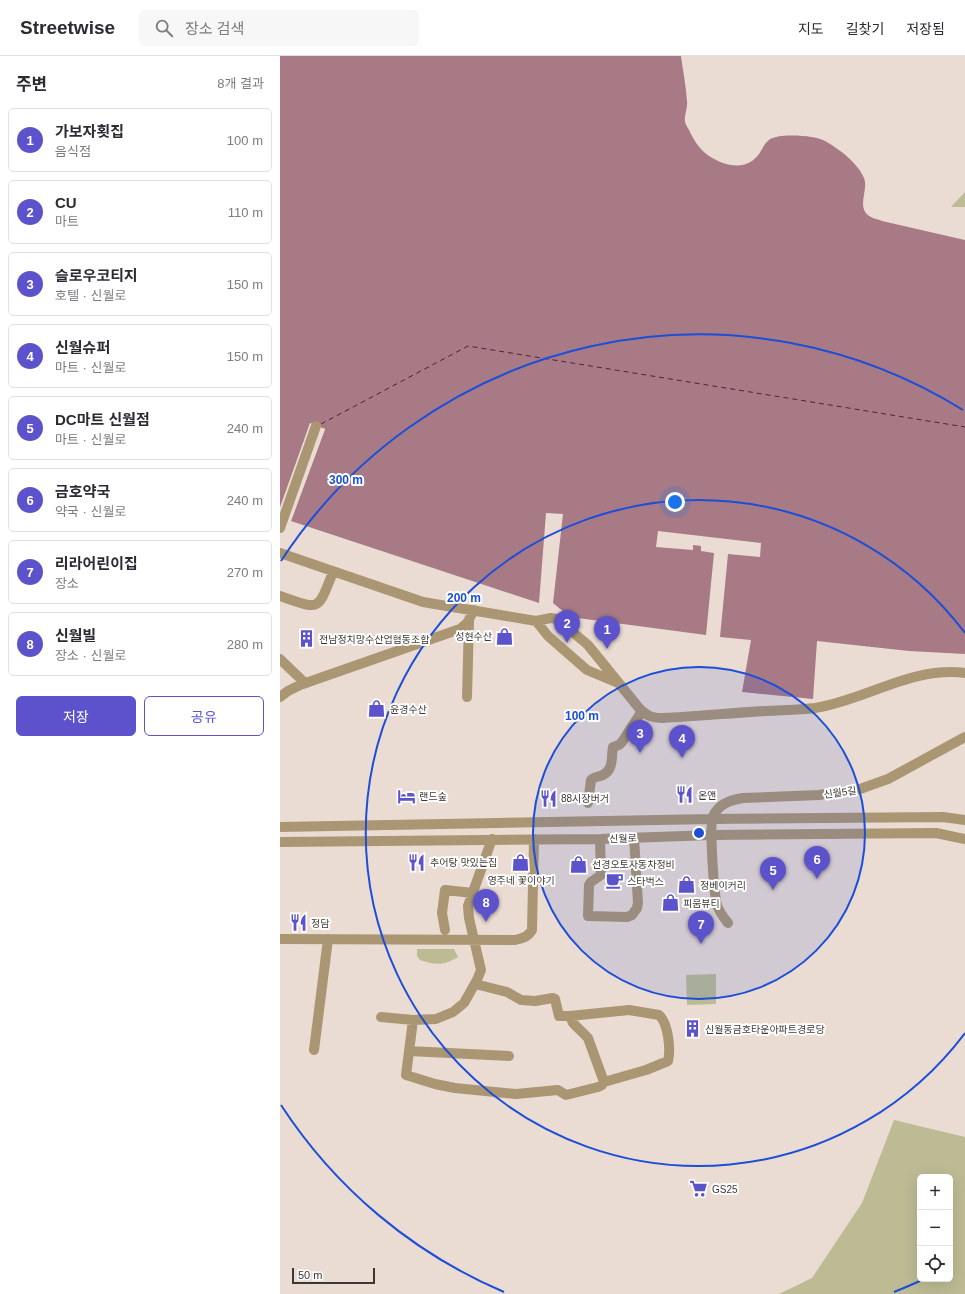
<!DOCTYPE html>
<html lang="ko">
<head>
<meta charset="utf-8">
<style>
	body { margin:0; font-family:Helvetica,"Noto Sans KR",sans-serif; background:#f7f7f7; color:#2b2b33 }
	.controls { position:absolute; right:12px; bottom:12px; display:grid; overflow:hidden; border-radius:6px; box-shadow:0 4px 16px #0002 }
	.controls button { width:36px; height:36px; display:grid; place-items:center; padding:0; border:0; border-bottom:1px solid #e1e1e2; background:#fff; color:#2b2b33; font:20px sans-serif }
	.scale { position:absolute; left:12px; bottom:10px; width:83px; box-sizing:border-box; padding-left:4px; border:2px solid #3e3835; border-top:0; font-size:11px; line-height:14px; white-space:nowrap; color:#3e3835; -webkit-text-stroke:3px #fff; paint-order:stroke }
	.you { position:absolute; left:395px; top:446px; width:14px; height:14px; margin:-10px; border:3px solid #fff; border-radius:50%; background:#1a73e8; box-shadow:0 0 0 6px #1a73e833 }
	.badge { display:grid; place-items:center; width:26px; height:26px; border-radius:50%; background:#5c53cc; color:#fff; font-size:13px; font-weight:700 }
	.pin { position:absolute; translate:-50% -33px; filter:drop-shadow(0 1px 2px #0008) }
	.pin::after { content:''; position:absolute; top:21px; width:14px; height:12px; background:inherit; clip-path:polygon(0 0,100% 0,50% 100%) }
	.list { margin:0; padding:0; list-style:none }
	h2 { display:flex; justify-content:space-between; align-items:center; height:52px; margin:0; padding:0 16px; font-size:17px }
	h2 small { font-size:13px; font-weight:400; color:#7c7c81 }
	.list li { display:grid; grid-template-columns:26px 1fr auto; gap:12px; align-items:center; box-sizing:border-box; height:64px; margin:0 8px 8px; padding:0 8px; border:1px solid #e1e1e2; border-radius:6px }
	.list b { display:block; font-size:15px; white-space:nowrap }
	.list p { margin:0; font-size:13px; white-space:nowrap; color:#7c7c81 }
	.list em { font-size:13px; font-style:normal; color:#7c7c81 }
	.actions { display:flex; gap:8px; padding:12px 16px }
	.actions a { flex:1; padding:9px 0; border:1px solid #5c53cc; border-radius:6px; text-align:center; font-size:14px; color:#5c53cc }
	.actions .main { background:#5c53cc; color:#fff }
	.icon { flex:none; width:22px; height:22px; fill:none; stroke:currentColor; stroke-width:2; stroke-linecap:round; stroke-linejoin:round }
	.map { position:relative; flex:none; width:685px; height:1238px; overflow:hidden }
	header { display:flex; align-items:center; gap:24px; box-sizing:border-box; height:56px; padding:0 20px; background:#fff; border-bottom:1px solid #e1e1e2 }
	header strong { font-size:19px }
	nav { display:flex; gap:22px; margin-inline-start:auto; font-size:14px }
	.search { width:280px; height:36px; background:#f7f7f7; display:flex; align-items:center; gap:10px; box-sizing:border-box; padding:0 14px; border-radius:6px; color:#7c7c81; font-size:15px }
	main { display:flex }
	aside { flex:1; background:#fff }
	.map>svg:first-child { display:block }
	.green { fill:#bcbb94; fill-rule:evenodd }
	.water { fill:#a77a86 }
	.pier { fill:#ebdcd3 }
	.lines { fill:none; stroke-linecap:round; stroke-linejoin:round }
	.ferry { stroke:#581e33; stroke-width:1; stroke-dasharray:5 4; stroke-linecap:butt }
	.minor { stroke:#ab9674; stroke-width:10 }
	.ring { fill:none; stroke:#1d4ed8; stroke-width:2 }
	.labels { text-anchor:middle; stroke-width:4; stroke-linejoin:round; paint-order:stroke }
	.poi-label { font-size:10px; fill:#3e3835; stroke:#fff; text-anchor:start }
	.street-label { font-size:10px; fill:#3e3835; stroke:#fff }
	.centre { fill:#1d4ed8; stroke:#fff; stroke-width:2 }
	.ring-label { font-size:12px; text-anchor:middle; font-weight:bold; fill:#1d4ed8; stroke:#fff; stroke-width:4; stroke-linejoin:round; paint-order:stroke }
</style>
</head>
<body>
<header>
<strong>Streetwise</strong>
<div class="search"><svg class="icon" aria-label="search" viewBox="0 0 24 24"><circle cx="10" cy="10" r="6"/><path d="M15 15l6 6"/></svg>장소 검색</div>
<nav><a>지도</a><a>길찾기</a><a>저장됨</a></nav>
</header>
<main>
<aside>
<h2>주변<small>8개 결과</small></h2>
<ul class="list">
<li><span class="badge">1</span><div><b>가보자횟집</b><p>음식점</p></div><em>100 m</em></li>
<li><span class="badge">2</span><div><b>CU</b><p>마트</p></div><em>110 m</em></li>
<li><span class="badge">3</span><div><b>슬로우코티지</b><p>호텔 · 신월로</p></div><em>150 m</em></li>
<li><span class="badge">4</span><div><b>신월슈퍼</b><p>마트 · 신월로</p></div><em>150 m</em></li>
<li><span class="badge">5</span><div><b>DC마트 신월점</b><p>마트 · 신월로</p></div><em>240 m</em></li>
<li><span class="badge">6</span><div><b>금호약국</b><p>약국 · 신월로</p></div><em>240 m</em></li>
<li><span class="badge">7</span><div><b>리라어린이집</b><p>장소</p></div><em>270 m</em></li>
<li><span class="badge">8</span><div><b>신월빌</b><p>장소 · 신월로</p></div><em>280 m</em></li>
</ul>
<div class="actions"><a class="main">저장</a><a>공유</a></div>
</aside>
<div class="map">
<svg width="685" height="1238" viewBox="0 0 685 1238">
	<rect width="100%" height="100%" fill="#ebdcd3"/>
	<path class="green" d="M685,136V151H671Z
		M137,893H174L178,901C164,910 154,909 140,904L137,900Z
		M436,918V948L407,949L406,919Z
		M614,1064L685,1081V1238H499L532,1222L582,1147ZM640,1121H670V1223H640Z"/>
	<path class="water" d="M0,0H401C403,15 406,30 407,45C408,52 404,59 405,66C406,69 408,72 409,74C417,91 425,100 443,107C452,110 463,111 472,105C481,99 483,88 489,84C497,77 535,79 545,85C558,92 578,107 584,122C589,134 575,153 591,161C594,163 598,163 602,165L685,184V598L629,595L537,585L533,643L462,636L471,584L440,581L448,498L480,501L481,487L378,475L376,491L413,494V489L421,490V495L434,497L426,579L290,561L273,547L283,458L266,457L259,547L11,465L45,373L30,368L0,451Z"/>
	<path class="pier" d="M30,367L45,373L10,467L9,465L42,374L36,372L2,452L0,453Z"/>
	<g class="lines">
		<path class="ferry" d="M41,368L188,290L685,371"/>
		<path class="minor" d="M0,472L36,370
			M0,497L143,546L256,565L271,562L277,563L308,589L359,652C367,660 372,662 383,662C418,660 452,657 486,655C502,654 519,654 535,652C586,644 632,610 685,617
			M0,540C41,554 37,556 53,516
			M256,565L268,580L307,614L338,627
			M0,603L25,627
			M0,641L8,635L20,629L180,573L187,567L194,554
			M187,641L189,565
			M308,747L311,724C314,721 318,721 323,719C334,713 331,702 333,691L339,689L342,686L362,655
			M0,771L432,763L663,761L685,764
			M320,783L321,819L311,826L309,829L308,860L347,861L352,859L357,852L358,847L354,781
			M0,786L320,783L432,779L656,777L685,783
			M448,867C444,862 439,856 437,849C434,839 429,768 433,760C439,748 450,744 463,742L539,739L580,733L608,723L685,681
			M165,874L162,857L165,834L193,837
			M0,883L235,884C243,882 248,881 252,874L254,783
			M195,928L227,936L241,944L255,945L273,942L275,943L279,960H290L293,967L308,982L324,1026
			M101,961L133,964L156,963L173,956L184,947L197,924L201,914L189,862L188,850L212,783
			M133,964L126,1019L155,1028L175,1032L236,1038L278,1034L286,1039L318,1031L322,1029L324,1026L366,1014L388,1005C391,993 388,967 379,959L349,954L290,960
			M34,994L48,883
			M129,995L229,1000"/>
	</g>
	<circle cx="419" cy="777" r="166" fill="#1d4ed8" fill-opacity=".12"/>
	<g class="ring">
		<circle cx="419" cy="777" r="166"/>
		<path d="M685 977A333 333 0 1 1 685 577"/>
		<path d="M642 1224A499 499 0 0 1 614 1236M224 1236A499 499 0 0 1 1 1049M1 505A499 499 0 0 1 683 354"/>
	</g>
	<defs>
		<symbol id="shop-bare" viewBox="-9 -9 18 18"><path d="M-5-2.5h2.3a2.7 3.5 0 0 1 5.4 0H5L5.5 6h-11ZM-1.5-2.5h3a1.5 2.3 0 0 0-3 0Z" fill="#5c53cc" stroke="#fff" stroke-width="2.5" paint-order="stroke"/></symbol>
		<symbol id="building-bare" viewBox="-9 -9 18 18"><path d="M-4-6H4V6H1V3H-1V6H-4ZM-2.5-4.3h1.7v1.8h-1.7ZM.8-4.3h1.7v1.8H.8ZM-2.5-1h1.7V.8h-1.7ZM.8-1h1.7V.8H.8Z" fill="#5c53cc" stroke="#fff" stroke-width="2.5" paint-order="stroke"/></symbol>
		<symbol id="restaurant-bare" viewBox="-9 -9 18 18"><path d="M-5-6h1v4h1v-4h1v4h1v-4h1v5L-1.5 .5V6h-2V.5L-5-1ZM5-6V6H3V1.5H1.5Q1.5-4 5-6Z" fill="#5c53cc" stroke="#fff" stroke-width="2.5" paint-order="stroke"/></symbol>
		<symbol id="hotel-bare" viewBox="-9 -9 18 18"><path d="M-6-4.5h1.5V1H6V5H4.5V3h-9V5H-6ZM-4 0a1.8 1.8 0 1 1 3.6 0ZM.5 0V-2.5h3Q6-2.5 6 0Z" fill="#5c53cc" stroke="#fff" stroke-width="2.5" paint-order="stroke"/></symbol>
		<symbol id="cafe-bare" viewBox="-9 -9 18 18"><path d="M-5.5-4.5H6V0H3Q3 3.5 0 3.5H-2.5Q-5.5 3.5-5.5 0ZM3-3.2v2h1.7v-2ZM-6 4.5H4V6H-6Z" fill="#5c53cc" stroke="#fff" stroke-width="2.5" paint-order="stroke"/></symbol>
		<symbol id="supermarket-bare" viewBox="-9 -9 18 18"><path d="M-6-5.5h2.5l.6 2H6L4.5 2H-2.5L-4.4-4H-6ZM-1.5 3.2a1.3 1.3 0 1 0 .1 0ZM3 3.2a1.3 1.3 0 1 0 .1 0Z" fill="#5c53cc" stroke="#fff" stroke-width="2.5" paint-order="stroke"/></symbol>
	</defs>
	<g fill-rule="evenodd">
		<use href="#shop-bare" x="212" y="568" width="25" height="25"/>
		<use href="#building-bare" x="14" y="570" width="25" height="25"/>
		<use href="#shop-bare" x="84" y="640" width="25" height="25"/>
		<use href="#restaurant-bare" x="392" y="726" width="25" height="25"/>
		<use href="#hotel-bare" x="114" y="728" width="25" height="25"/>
		<use href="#restaurant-bare" x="256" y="730" width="25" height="25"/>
		<use href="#restaurant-bare" x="124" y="794" width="25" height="25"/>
		<use href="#shop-bare" x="228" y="794" width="25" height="25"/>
		<use href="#shop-bare" x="286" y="796" width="25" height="25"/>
		<use href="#cafe-bare" x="322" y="812" width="25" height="25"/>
		<use href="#shop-bare" x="394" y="816" width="25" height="25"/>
		<use href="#shop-bare" x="378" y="834" width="25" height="25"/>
		<use href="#restaurant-bare" x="6" y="854" width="25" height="25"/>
		<use href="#building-bare" x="400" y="960" width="25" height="25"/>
		<use href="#supermarket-bare" x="406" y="1120" width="25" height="25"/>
	</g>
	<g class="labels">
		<g class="poi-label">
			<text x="212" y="584" text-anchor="end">성현수산</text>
			<text x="39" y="587">전남정치망수산업협동조합</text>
			<text x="110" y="657">윤경수산</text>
			<text x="418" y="743">온앤</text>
			<text x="139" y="744">랜드숲</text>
			<text x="281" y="746">88시장버거</text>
			<text x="150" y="810">추어탕 맛있는집</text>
			<text x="312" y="812">선경오토자동차정비</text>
			<text x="241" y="828" text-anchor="middle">영주네 꽃이야기</text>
			<text x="347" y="829">스타벅스</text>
			<text x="420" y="833">정베이커리</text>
			<text x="403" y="851">피움뷰티</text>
			<text x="31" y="871">정담</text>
			<text x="425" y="977">신월동금호타운아파트경로당</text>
			<text x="432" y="1137">GS25</text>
		</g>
		<g class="street-label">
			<text transform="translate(560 736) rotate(-8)" y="4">신월5길</text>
			<text transform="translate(343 782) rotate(-2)" y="4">신월로</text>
		</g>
	</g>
	<circle cx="419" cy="777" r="6" class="centre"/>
	<g class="ring-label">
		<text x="66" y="428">300 m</text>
		<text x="184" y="546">200 m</text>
		<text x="302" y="664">100 m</text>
	</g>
</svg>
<div class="controls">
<button>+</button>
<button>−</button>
<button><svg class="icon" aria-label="locate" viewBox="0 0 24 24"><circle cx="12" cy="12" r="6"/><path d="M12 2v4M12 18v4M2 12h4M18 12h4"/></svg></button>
</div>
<div class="scale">50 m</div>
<div class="you"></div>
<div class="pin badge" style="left:327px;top:593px">1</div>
<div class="pin badge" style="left:287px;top:587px">2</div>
<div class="pin badge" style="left:360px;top:697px">3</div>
<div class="pin badge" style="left:402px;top:702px">4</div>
<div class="pin badge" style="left:493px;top:834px">5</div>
<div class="pin badge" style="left:537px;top:823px">6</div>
<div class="pin badge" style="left:421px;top:888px">7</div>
<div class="pin badge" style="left:206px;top:866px">8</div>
</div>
</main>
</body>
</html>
